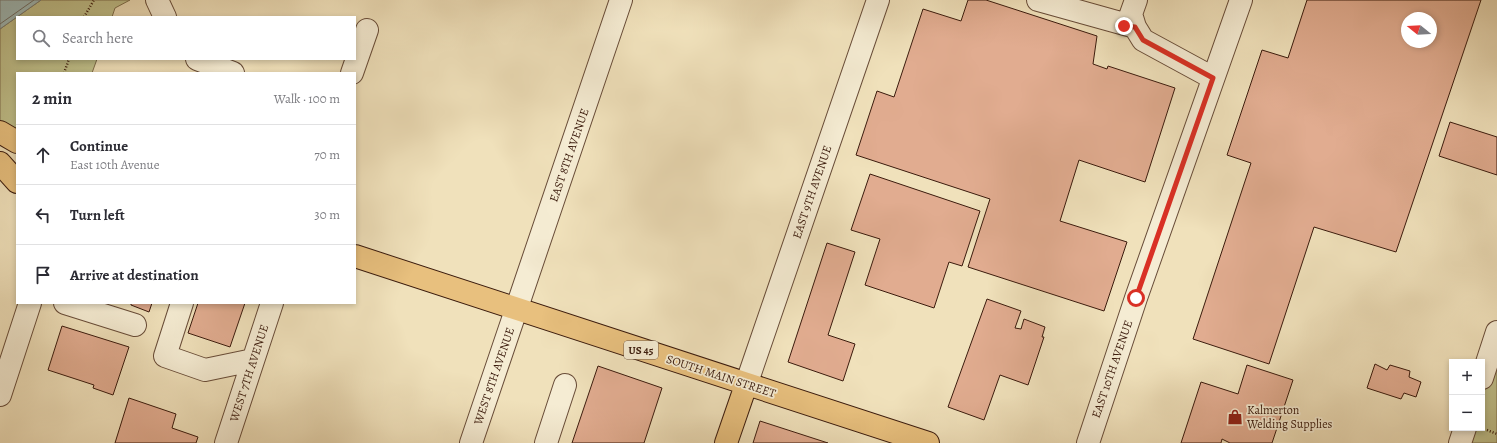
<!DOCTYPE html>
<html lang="en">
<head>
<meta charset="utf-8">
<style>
	body { margin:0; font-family:Alegreya,serif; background:#f2f2f3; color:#2b2b33 }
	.controls { position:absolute; right:12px; bottom:12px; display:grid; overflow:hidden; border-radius:0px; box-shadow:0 2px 6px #0003 }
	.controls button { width:36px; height:36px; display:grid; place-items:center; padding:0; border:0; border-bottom:1px solid #e1e1e2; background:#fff; color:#2b2b33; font:20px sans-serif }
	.compass { position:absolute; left:1401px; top:12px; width:36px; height:36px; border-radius:50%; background:#fff; box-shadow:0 2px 6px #0003; rotate:288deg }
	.stop { position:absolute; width:12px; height:12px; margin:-9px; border:3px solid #d93025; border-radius:50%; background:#fff }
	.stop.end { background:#d93025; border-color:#fff; box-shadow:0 1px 4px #0008 }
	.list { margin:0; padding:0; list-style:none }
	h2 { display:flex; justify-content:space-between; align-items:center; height:52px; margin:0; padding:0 16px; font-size:17px }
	h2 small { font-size:13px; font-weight:400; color:#7c7c81 }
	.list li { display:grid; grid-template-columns:26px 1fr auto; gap:12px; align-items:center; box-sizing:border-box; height:60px; padding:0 16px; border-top:1px solid #e1e1e2 }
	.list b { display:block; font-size:15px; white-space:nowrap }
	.list p { margin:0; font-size:13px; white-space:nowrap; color:#7c7c81 }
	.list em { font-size:13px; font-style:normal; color:#7c7c81 }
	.icon { flex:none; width:22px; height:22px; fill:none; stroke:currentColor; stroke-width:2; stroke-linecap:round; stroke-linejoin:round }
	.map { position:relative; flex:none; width:1497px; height:443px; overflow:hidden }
	.search { position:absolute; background:#fff; box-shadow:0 2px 6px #0003; left:16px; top:16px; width:340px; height:44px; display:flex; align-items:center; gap:10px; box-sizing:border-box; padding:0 14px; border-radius:0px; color:#7c7c81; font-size:15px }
	.panel { position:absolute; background:#fff; box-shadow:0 2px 6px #0003; left:16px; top:72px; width:340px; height:232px; border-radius:0px }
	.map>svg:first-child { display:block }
	.green { fill:#c0c18c; stroke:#7e6e4c }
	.water { fill:#9ebbba; stroke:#767b75 }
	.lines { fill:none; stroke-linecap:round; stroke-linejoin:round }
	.shore { stroke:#6c6b64; stroke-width:1 }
	.building { fill:#e1ac90; stroke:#3b1b0d; fill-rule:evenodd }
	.minor-casing { stroke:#684c38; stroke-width:24 }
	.major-casing { stroke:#3b1b0d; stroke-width:24 }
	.path { stroke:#3b1b0d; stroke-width:2.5; stroke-dasharray:1 2; stroke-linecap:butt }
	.minor { stroke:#f5ecd3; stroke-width:22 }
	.major { stroke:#e8c07e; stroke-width:22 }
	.route { stroke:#d93025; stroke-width:5 }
	.labels { text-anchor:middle; stroke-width:3.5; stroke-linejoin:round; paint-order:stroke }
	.shield { fill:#f5ecd3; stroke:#735a48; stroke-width:1 }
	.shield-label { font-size:11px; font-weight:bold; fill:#3b1b0d }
	.street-label { font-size:12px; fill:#3b1b0d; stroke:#f5ecd3 }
	.poi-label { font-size:12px; fill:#3b1b0d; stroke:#f5ecd3; text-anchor:start }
</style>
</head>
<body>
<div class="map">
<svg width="1497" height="443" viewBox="0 0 1497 443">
	<rect width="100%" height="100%" fill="#f0e1bb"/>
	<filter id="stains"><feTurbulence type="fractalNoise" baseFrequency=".005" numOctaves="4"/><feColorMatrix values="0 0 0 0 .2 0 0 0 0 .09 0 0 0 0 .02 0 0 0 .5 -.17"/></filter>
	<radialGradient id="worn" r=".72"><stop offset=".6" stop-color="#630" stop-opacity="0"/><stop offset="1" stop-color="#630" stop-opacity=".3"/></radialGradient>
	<path class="green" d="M41,0H130L115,8L112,17H17V59H97L92,73H17V142L0,132V29Z
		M1497,332V443H1460L1465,428H1482V377Z"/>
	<path class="water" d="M0,0H41L0,29Z"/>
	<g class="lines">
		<path class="shore" d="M0,24L34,0"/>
	</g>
	<path class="building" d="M968,0H986L1097,36L1093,64L1107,69L1108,66L1175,88L1145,182L1079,160L1060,221L1127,242L1104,311L968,267L990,199L856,155L877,91L894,97L923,9L961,21Z
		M1307,0H1481L1396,252L1314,227L1269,364L1193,339L1251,163L1227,155L1262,50L1288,58ZM1407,18H1431V42H1407Z
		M1450,122L1497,137V175L1439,156Z
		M870,174L980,211L962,266L949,262L934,308L865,285L880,239L851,230Z
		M827,243L855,252L828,335L855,344L843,381L788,362Z
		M987,299L1021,311L1015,328L1021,329L1024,319L1045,327L1042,337H1044L1028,385L1000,375L984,420L948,407Z
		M131,303H152L149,312L131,305Z
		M198,303H245L230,347L188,333Z
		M62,326L129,347L113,395L93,388L94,385L48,370Z
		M1375,364L1387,370L1390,365L1410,371L1409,377L1421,382L1416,397L1404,393L1401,399L1367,388Z
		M1247,365L1293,380L1272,443H1230L1222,439L1221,443H1181L1201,382L1238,394Z
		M598,366L662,388L644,443H572Z
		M129,398L176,414L172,428L198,437L196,443H115Z
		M760,421L828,443H753Z"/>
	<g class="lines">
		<defs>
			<path id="minor" d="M157,0L165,17
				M1038,0L1135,27
				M1136,0L1131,14L1135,27L1143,40L1213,78
				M197,59L233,73
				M352,73L367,30
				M65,303L135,325
				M182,303L165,356L205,370L253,360
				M1482,378L1497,332
				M746,385L878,0
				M0,395L30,303
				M226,443L272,303
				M471,443L621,0
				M546,443L565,385
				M1088,443L1136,298L1241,0
				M1460,443L1465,428"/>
			<path id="major" d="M0,132L17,142
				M0,163L17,182
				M355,256L928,443
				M726,443L746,385"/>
		</defs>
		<use href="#minor" class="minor-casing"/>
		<use href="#major" class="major-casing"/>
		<path class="path" d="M84,17L94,0
			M64,73L69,59
			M1487,430L1497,434"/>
		<use href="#minor" class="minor"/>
		<use href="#major" class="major"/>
	</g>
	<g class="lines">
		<path class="route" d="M1124,26L1135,27L1143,40L1213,78L1136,298"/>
	</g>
	<defs>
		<symbol id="shop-bare" viewBox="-9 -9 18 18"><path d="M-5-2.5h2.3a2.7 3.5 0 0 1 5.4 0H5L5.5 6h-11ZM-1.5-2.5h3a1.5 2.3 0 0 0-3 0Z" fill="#8f2418" stroke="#f5ecd3" stroke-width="2.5" paint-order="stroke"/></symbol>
	</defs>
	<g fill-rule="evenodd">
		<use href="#shop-bare" x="1224" y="406" width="22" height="22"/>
	</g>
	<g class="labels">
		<rect class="shield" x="624" y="341" width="34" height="18" rx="3"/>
		<g class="shield-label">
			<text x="641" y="354">US 45</text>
		</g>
		<g class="street-label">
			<text transform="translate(569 155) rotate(-71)" y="4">EAST 8TH AVENUE</text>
			<text transform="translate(812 192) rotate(-71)" y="4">EAST 9TH AVENUE</text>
			<text transform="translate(1112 369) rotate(-71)" y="4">EAST 10TH AVENUE</text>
			<text transform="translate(249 373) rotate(-72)" y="4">WEST 7TH AVENUE</text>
			<text transform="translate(494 376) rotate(-71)" y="4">WEST 8TH AVENUE</text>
			<text transform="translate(721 376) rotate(18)" y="4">SOUTH MAIN STREET</text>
		</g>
		<g class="poi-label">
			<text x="1247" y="414">Kalmerton<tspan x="1247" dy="14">Welding Supplies</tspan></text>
		</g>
	</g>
	<rect width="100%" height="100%" filter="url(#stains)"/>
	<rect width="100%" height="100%" fill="url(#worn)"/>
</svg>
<div class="controls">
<button>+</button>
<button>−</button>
</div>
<svg class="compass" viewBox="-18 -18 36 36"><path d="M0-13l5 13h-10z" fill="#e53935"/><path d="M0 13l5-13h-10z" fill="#7c7c81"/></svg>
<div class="stop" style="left:1136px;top:298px"></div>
<div class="stop end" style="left:1124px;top:26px"></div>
<div class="search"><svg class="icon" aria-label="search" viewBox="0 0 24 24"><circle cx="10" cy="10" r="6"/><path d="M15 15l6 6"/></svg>Search here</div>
<section class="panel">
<h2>2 min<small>Walk · 100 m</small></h2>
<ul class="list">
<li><svg class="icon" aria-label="ahead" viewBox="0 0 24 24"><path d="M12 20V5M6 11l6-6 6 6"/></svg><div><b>Continue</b><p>East 10th Avenue</p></div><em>70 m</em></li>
<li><svg class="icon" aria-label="left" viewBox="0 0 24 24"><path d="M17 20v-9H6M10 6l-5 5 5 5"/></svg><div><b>Turn left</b></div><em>30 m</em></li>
<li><svg class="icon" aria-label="arrive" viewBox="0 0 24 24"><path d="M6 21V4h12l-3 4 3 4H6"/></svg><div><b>Arrive at destination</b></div></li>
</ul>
</section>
</div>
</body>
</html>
